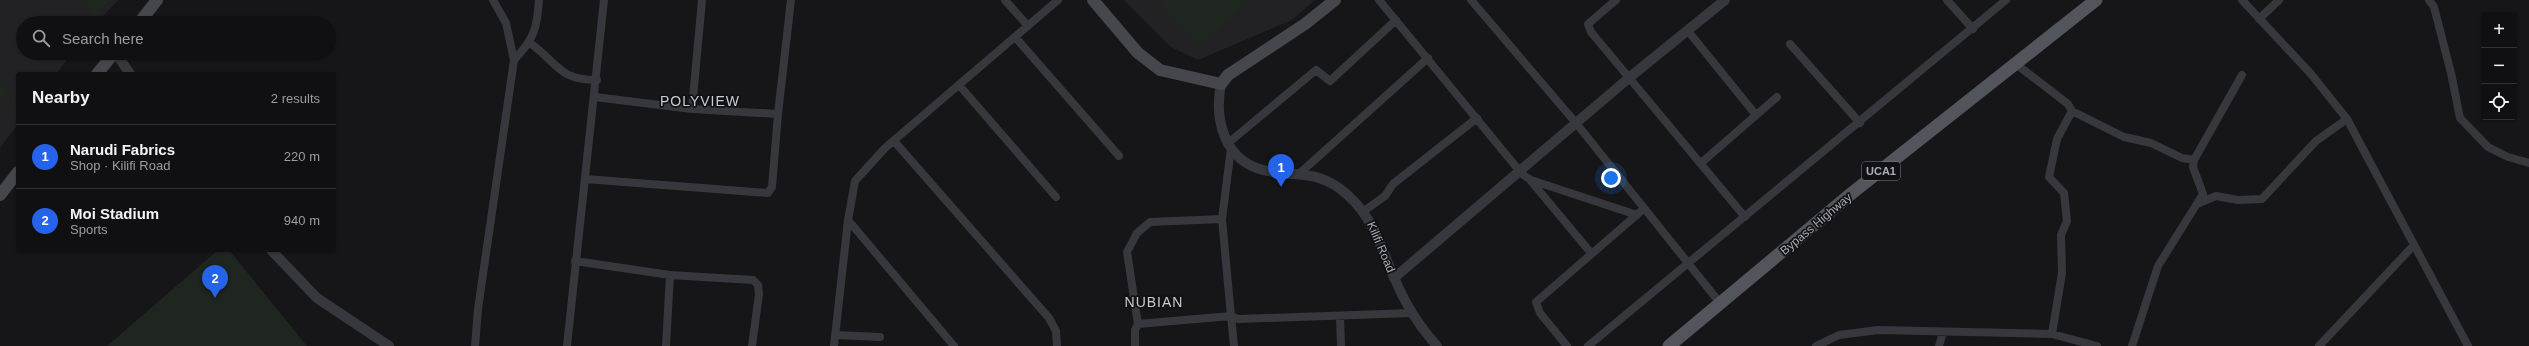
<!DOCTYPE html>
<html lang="en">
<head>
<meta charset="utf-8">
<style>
	body { margin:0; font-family:Helvetica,sans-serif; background:#19191b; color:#f1f3f6 }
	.controls { position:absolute; right:12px; top:12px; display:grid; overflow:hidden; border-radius:4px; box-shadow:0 1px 3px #0004 }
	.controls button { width:36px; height:36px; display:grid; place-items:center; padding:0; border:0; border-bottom:1px solid #303032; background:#101012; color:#f1f3f6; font:20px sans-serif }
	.you { position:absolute; left:1611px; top:178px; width:14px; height:14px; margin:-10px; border:3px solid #fff; border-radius:50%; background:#1a73e8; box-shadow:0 0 0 6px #1a73e833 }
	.badge { display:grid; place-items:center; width:26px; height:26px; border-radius:50%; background:#2563eb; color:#fff; font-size:13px; font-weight:700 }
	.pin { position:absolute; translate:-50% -33px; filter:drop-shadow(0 1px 2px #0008) }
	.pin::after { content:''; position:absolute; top:21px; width:14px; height:12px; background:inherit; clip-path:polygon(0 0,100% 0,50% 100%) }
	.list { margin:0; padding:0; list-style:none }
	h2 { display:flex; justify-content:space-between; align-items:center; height:52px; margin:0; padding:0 16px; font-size:17px }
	h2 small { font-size:13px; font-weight:400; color:#9c9d9f }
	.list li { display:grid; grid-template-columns:26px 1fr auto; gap:12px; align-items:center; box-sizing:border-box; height:64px; padding:0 16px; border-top:1px solid #303032 }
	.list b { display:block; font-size:15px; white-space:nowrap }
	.list p { margin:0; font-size:13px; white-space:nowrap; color:#9c9d9f }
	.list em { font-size:13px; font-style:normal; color:#9c9d9f }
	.icon { flex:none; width:22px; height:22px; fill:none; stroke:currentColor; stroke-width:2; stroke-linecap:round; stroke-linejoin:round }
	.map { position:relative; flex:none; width:2529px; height:346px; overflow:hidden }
	.search { position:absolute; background:#101012; box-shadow:0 1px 3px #0004; left:16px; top:16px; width:320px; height:44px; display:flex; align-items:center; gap:10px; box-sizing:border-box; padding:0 14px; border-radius:22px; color:#9c9d9f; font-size:15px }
	.panel { position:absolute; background:#101012; box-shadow:0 1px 3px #0004; left:16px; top:72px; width:320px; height:180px; border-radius:4px }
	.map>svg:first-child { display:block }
	.built { fill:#222225 }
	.green { fill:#1e261f }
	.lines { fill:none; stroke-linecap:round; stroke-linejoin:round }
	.minor { stroke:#37383d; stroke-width:8 }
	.tertiary { stroke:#37383d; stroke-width:10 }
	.secondary { stroke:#45474d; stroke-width:12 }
	.primary { stroke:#53555c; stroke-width:13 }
	.labels { text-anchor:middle; stroke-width:3.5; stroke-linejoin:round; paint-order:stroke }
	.shield { fill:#111113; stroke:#7b7e86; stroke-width:1 }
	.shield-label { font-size:11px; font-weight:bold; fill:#a8adb8 }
	.street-label { font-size:12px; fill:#a8adb8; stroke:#111113 }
	.quarter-label { font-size:14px; letter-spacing:1px; fill:#c9ccd4; stroke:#111113 }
</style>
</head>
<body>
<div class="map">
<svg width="2529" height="346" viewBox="0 0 2529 346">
	<rect width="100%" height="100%" fill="#161618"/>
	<path class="built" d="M0,0H118L97,23H23V53H72L56,74H18V124L0,148Z
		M1124,0H1315L1292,20L1198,60L1171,47Z"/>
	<path class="green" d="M79,0H112L94,17Z
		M1157,0H1251L1200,46Z
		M0,83L10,96L0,108Z
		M218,250H229L307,346H107Z"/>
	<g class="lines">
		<path class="minor" d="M1005,0L1028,26
			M1379,0L1522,174L1531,180L1637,215
			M1471,0L1576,123L1720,303
			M1616,0L1588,24L1591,32L1745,217
			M1947,0L1973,29
			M2242,0L2311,74L2347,119L2468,346
			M2429,0L2434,7L2451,73L2460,118L2488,147L2508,157L2529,163
			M2259,19L2279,0
			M1688,31L1756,115
			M1015,37L1119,156
			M530,43C558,63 558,80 597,80
			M1790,44L1860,123
			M514,60C534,39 537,29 539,0
			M2016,64L2068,104L2072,111L2057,139L2049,177L2064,193L2067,221L2061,235L2062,273L2052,334
			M959,85L1056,197
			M595,97L692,109L778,114L791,0
			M692,109L702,0
			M2072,111L2124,137L2151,143L2182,158L2194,160
			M894,141L1049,318L1056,331L1057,346
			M1227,144L1316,70L1330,81L1396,20
			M1231,148L1222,219L1231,316L1238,319L1411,313
			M1701,163L1777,97
			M1300,173L1428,58
			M585,179L768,193L772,187L778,114
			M1531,181L1591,253
			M2197,204L2216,196L2238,200L2262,199L2316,141L2347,119
			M1364,211L1385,196L1393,184L1477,118
			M848,220L954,346
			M575,261L670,275L753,280L758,285L759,294L752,346
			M1340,316L1341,346
			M1138,324L1231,316L1234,346
			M835,335L880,337
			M475,346L478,309L514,60L506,23L493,0
			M567,346L604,0
			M666,346L670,275
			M834,346L848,220L855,181L885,148L1058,0
			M1135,346V330L1138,324L1127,252L1137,233L1150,222L1222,219
			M1567,346L1540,313L1536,302L1640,212
			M1588,346L2006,0
			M1816,346L1839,335L1878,330L2052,334L2097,346
			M1939,346L1943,332
			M2132,346L2158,266L2203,194L2193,167L2194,160L2242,75
			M2319,346L2414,245"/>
		<path class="tertiary" d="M116,53L130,74
			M1221,84C1214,119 1224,160 1263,170C1290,177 1312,169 1339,188C1372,212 1378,242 1394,277C1404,302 1419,326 1437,346
			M271,250L317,298L389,346
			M1394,278L1630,77L1725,0"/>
		<path class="secondary" d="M1093,0L1138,53L1160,70L1221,84L1228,75L1305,24L1335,0
			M139,23L157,0
			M97,74L114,53
			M0,195L18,172"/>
		<path class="primary" d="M1669,346L1852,193L2096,0"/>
	</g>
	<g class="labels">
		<rect class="shield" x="1862" y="162" width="38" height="18" rx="3"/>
		<g class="shield-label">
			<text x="1881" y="175">UCA1</text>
		</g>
		<g class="street-label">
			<text transform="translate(1816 224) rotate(-40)" y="4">Bypass Highway</text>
			<text transform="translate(1381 247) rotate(67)" y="4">Kilifi Road</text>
		</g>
		<g class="quarter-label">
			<text x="700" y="106">POLYVIEW</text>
			<text x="1154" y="307">NUBIAN</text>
		</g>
	</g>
</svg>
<div class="controls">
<button>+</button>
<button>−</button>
<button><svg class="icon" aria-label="locate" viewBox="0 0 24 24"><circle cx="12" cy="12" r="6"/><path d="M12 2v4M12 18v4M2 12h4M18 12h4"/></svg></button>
</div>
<div class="you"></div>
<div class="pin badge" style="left:1281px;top:187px">1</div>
<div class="pin badge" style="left:215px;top:298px">2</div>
<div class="search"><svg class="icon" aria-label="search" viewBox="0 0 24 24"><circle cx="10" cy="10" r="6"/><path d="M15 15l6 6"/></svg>Search here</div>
<section class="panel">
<h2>Nearby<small>2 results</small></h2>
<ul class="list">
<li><span class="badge">1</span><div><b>Narudi Fabrics</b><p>Shop · Kilifi Road</p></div><em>220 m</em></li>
<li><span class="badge">2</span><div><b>Moi Stadium</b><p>Sports</p></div><em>940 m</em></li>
</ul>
</section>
</div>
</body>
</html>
